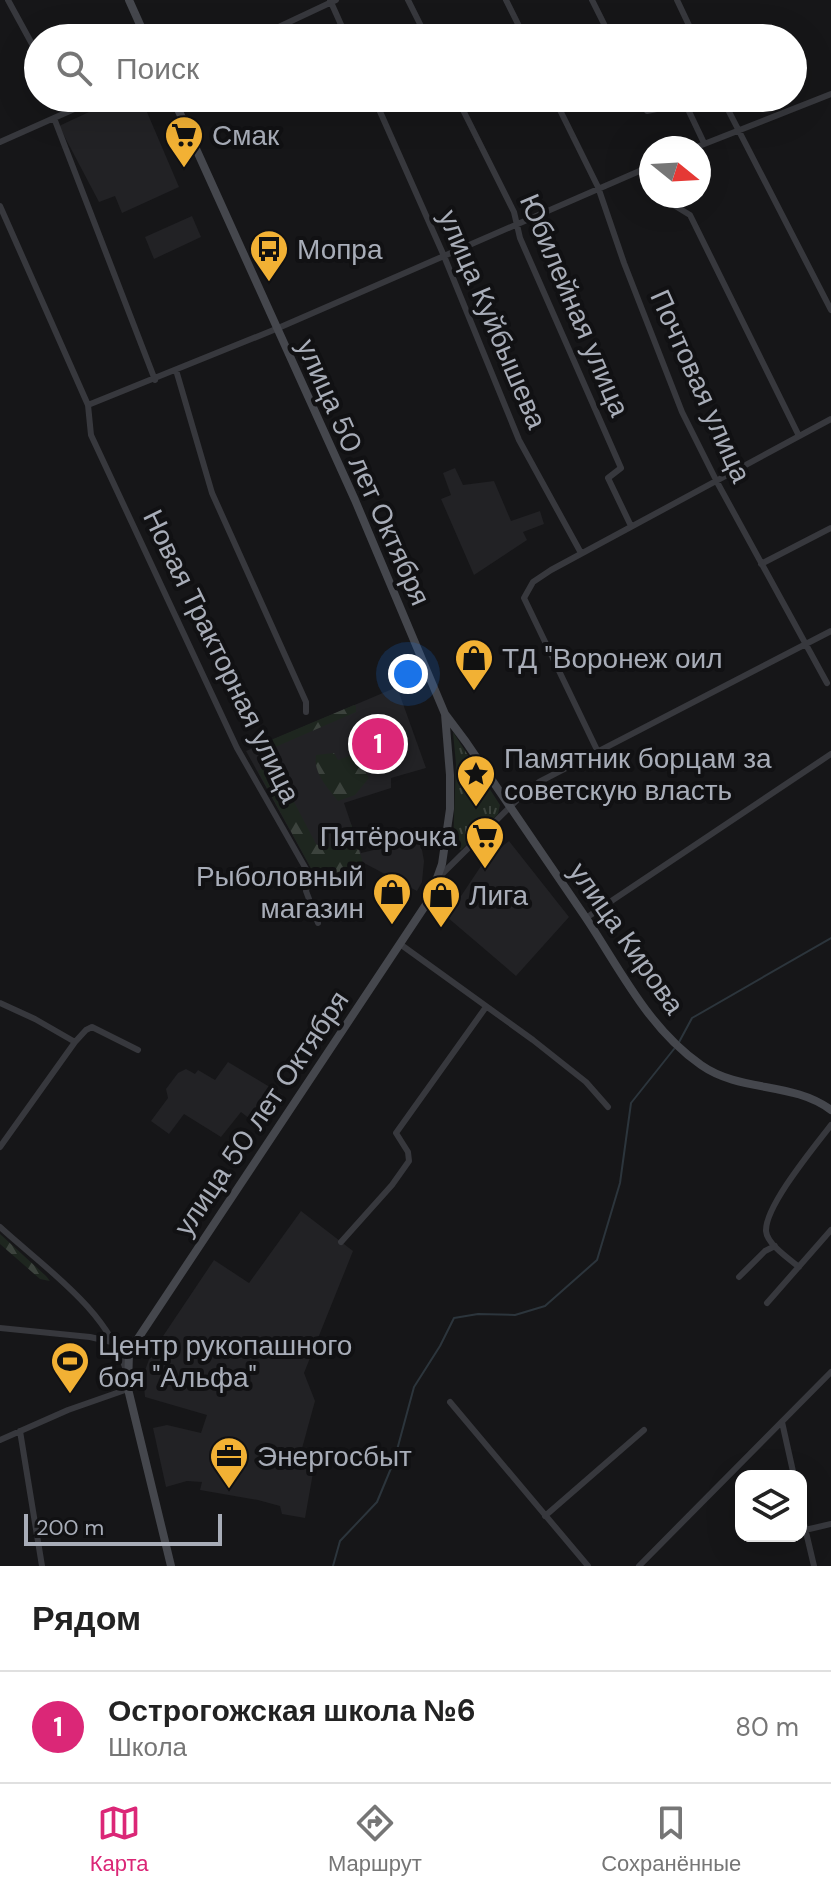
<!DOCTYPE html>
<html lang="ru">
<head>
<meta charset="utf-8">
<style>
	body { margin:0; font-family:"DM Sans",sans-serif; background:#f6f6f6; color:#222 }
	.controls { position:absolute; right:24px; bottom:24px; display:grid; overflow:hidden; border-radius:16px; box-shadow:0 8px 32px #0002 }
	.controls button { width:72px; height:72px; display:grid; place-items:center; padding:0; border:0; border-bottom:2px solid #e0e0e0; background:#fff; color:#222; font:40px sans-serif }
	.compass { position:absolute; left:639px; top:136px; width:72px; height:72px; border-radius:50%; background:#fff; box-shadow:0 8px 32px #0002; rotate:108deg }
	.scale { position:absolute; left:24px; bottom:20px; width:198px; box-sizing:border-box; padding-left:8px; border:4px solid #a8adb8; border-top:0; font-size:22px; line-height:28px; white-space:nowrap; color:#a8adb8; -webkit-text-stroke:6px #111113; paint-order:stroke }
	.you { position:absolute; left:408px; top:674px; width:28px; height:28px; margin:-20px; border:6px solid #fff; border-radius:50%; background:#1a73e8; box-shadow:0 0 0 12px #1a73e833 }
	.badge { display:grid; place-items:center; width:52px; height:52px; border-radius:50%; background:#db2777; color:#fff; font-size:26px; font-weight:700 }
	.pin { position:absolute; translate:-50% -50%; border:4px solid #fff; box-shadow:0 2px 8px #0006 }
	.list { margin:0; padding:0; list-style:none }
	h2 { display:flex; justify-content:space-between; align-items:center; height:104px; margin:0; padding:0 32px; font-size:34px }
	h2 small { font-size:26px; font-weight:400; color:#767676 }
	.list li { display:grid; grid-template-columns:52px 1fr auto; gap:24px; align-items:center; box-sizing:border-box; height:112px; padding:0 32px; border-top:2px solid #e0e0e0 }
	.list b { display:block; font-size:30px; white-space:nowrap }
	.list p { margin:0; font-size:26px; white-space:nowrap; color:#767676 }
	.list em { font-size:26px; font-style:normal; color:#767676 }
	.icon { flex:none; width:44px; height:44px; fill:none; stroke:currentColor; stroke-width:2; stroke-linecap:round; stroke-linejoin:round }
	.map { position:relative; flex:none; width:831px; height:1566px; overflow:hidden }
	.search { position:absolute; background:#fff; box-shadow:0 8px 32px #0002; left:24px; right:24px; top:24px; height:88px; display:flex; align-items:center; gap:20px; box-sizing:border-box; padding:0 28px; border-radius:44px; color:#767676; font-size:30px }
	.sheet { height:216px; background:#fff }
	nav { display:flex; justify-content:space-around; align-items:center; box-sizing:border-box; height:112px; border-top:2px solid #e0e0e0; background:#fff; font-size:22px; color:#767676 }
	nav a { display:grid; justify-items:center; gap:4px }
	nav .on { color:#db2777 }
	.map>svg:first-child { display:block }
	.built { fill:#222225 }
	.forest { fill:url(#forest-firs) }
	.park { fill:url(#park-tufts) }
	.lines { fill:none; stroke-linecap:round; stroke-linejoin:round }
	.stream { stroke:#2c353c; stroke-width:2 }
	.minor { stroke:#37383d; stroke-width:6 }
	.secondary { stroke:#45474d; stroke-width:8 }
	.labels { text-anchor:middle; stroke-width:8; stroke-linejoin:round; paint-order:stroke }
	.poi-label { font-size:28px; fill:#a8adb8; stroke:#111113; text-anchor:start }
	.street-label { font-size:28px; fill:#a8adb8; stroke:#111113 }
</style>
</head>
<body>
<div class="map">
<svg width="831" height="1566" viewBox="0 0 831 1566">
	<defs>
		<pattern id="forest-firs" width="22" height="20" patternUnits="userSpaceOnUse" patternTransform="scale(2)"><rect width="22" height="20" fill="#1e261f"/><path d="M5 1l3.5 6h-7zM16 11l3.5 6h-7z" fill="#3c433d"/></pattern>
		<pattern id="park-tufts" width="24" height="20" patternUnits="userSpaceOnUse" patternTransform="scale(2)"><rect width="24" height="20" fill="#1e261f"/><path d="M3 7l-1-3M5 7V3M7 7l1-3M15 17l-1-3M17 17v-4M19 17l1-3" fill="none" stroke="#3c433d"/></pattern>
	</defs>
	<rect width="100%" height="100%" fill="#161618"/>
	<path class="built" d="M119,98H141L179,187L122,213L115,196L99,202L59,126Z
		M192,216L201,237L154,259L145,237Z
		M455,468L463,485L494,481L511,521L540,511L544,524L523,532L527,540L474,575L441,499L451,495L443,473Z
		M397,687L426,768L391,778V788L344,803L361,853L420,839L424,861L422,882L417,891L364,863L327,876L312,870L246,751Z
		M509,841L569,917L516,976L447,917L485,860Z
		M228,1062L283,1095L260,1127L241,1112L221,1137L184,1114L169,1134L151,1121L168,1098L166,1089L178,1073L186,1069L195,1074L198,1070L215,1080Z
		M301,1211L353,1251L304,1373L315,1401L298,1463L314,1467L305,1518L282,1514L280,1506L258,1500L200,1490L202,1482L187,1481L166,1487L153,1428L167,1425L201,1433L207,1415L145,1397L143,1376L151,1354L214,1260L249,1283Z"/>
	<path class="forest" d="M354,705L356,706V712L273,748L269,754L316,844L325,849L346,839L351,824L363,863L327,876L312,870L258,771L268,764L259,745Z
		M334,753L338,760L352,755L356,765L363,768L369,778L355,795L338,801C327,787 313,773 316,755Z
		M0,1234L46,1276L50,1281L40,1279L0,1244Z"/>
	<path class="park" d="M453,732L500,805L498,814L461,850L453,845L456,764Z"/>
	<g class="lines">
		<path class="stream" d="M678,1044L692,1018L831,938
			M333,1566L340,1541L377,1502L394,1461L414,1387L440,1346L454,1318L478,1314L515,1315L545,1306L597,1260L620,1183L631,1103L674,1049"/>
		<path class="minor" d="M8,0L38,55
			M330,0L347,38
			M408,0L427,38
			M506,0L525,38
			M592,0L611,38
			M677,0L695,38
			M255,38L336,0
			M61,98L68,111
			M374,98L444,256L519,440L581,553
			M457,98L514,212L520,238L621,468L608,478L631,526
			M554,98L598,187L624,263L682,412L717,482L827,683
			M641,98L647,111L685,103L704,143
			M722,98L831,310
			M54,118L155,380
			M0,142L99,98
			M694,148L831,94
			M668,196L672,204L690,215L799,436
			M0,206L88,405L276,329L651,166
			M176,370L212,493L306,702V712
			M88,405L91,435L237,748L310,876L306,891L318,923
			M761,564L831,528
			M598,752L524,598L533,582L551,570L831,419
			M438,878L519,798L539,782L831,631
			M586,918L831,754
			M400,944L533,1040L586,1082L608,1107
			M0,1003L35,1019L75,1042L0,1147
			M75,1042L86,1030L92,1027L138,1050
			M0,1227C47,1270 107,1309 127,1373
			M341,1242L392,1185L409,1161L408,1152L396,1133L486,1007
			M799,1267C789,1259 767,1244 766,1231C765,1206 815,1146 831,1125
			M739,1277L765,1251L775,1246
			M767,1303L831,1230
			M0,1328L90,1337L116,1343H130L136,1339
			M450,1402L588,1566
			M782,1422L794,1476
			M20,1431L42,1566
			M0,1440L68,1410L128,1389
			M801,1511L814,1566
			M545,1516L644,1430
			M805,1530L831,1524
			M639,1566L831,1372"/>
		<path class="secondary" d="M129,0L146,38
			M445,714L466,742C506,800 546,859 586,918C620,969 648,1028 701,1065C741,1093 792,1081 831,1110
			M171,1566L128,1389L129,1352L429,900L442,864L450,809V775L445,714L355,500L173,98"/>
	</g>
	<defs>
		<symbol id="supermarket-pin" viewBox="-11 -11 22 30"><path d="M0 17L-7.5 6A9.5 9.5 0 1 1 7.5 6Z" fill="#f2b134" stroke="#111113"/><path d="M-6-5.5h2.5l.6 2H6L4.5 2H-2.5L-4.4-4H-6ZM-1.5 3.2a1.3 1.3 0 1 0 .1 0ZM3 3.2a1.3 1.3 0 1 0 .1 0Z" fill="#111"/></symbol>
		<symbol id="bus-pin" viewBox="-11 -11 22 30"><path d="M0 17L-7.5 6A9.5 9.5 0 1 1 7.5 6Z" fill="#f2b134" stroke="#111113"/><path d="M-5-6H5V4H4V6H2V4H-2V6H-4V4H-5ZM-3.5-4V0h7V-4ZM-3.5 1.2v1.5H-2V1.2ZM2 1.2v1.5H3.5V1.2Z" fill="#111"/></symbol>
		<symbol id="shop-pin" viewBox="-11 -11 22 30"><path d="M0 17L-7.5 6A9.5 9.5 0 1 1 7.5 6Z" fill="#f2b134" stroke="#111113"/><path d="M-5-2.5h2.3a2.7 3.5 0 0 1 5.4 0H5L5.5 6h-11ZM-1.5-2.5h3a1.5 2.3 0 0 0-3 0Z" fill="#111"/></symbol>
		<symbol id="sight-pin" viewBox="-11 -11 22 30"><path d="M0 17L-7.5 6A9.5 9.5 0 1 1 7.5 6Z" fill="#f2b134" stroke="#111113"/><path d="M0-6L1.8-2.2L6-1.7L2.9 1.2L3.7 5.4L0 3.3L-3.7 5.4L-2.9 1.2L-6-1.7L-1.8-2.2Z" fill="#111"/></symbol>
		<symbol id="stadium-pin" viewBox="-11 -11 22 30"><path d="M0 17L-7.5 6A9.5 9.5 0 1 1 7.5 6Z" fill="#f2b134" stroke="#111113"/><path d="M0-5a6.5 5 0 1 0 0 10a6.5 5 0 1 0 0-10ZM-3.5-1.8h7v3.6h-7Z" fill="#111"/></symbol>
		<symbol id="office-pin" viewBox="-11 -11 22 30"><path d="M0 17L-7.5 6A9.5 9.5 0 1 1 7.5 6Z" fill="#f2b134" stroke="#111113"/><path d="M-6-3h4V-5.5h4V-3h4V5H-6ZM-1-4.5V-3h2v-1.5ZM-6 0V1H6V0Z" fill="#111"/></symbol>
	</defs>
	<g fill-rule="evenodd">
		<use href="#supermarket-pin" x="162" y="113" width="44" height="60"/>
		<use href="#bus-pin" x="247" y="227" width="44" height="60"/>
		<use href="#shop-pin" x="452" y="636" width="44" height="60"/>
		<use href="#sight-pin" x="454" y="752" width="44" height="60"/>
		<use href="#supermarket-pin" x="463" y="814" width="44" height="60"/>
		<use href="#shop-pin" x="370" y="870" width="44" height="60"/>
		<use href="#shop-pin" x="419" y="873" width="44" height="60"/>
		<use href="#stadium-pin" x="48" y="1339" width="44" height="60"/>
		<use href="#office-pin" x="207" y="1434" width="44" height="60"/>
	</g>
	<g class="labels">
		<g class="poi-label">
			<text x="212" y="145">Смак</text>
			<text x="297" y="259">Мопра</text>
			<text x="502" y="668">ТД "Воронеж оил</text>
			<text x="504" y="768">Памятник борцам за<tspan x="504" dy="32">советскую власть</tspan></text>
			<text x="457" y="846" text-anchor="end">Пятёрочка</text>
			<text x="364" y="886" text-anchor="end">Рыболовный<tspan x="364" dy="32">магазин</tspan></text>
			<text x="469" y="905">Лига</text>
			<text x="98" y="1355">Центр рукопашного<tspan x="98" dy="32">боя "Альфа"</tspan></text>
			<text x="257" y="1466">Энергосбыт</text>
		</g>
		<g class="street-label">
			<text transform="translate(575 305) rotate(67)" y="10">Юбилейная улица</text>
			<text transform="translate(493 319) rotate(67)" y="10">улица Куйбышева</text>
			<text transform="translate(701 386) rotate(66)" y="10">Почтовая улица</text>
			<text transform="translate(364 472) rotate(66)" y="10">улица 50 лет Октября</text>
			<text transform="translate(222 656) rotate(64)" y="10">Новая Тракторная улица</text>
			<text transform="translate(627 938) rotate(55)" y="10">улица Кирова</text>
			<text transform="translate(261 1113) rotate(-56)" y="10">улица 50 лет Октября</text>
		</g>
	</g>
</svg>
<div class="controls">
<button><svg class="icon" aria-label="layers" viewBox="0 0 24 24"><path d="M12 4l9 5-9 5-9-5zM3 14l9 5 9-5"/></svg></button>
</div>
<svg class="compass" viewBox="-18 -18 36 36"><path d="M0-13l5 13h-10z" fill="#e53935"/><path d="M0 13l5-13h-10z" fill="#767676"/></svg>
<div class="scale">200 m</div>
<div class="you"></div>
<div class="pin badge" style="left:378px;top:744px">1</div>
<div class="search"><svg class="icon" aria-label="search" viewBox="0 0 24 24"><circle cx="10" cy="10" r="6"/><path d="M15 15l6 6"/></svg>Поиск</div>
</div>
<section class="sheet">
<h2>Рядом<small></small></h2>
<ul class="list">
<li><span class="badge">1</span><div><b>Острогожская школа №6</b><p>Школа</p></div><em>80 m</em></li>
</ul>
</section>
<nav>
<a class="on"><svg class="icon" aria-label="map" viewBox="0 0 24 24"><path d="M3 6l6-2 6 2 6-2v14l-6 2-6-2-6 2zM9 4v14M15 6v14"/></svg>Карта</a>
<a><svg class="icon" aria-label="directions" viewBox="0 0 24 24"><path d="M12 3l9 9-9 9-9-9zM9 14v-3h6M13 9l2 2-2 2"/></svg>Маршрут</a>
<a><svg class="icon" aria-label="saved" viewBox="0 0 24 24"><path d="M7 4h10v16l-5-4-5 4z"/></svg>Сохранённые</a>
</nav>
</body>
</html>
